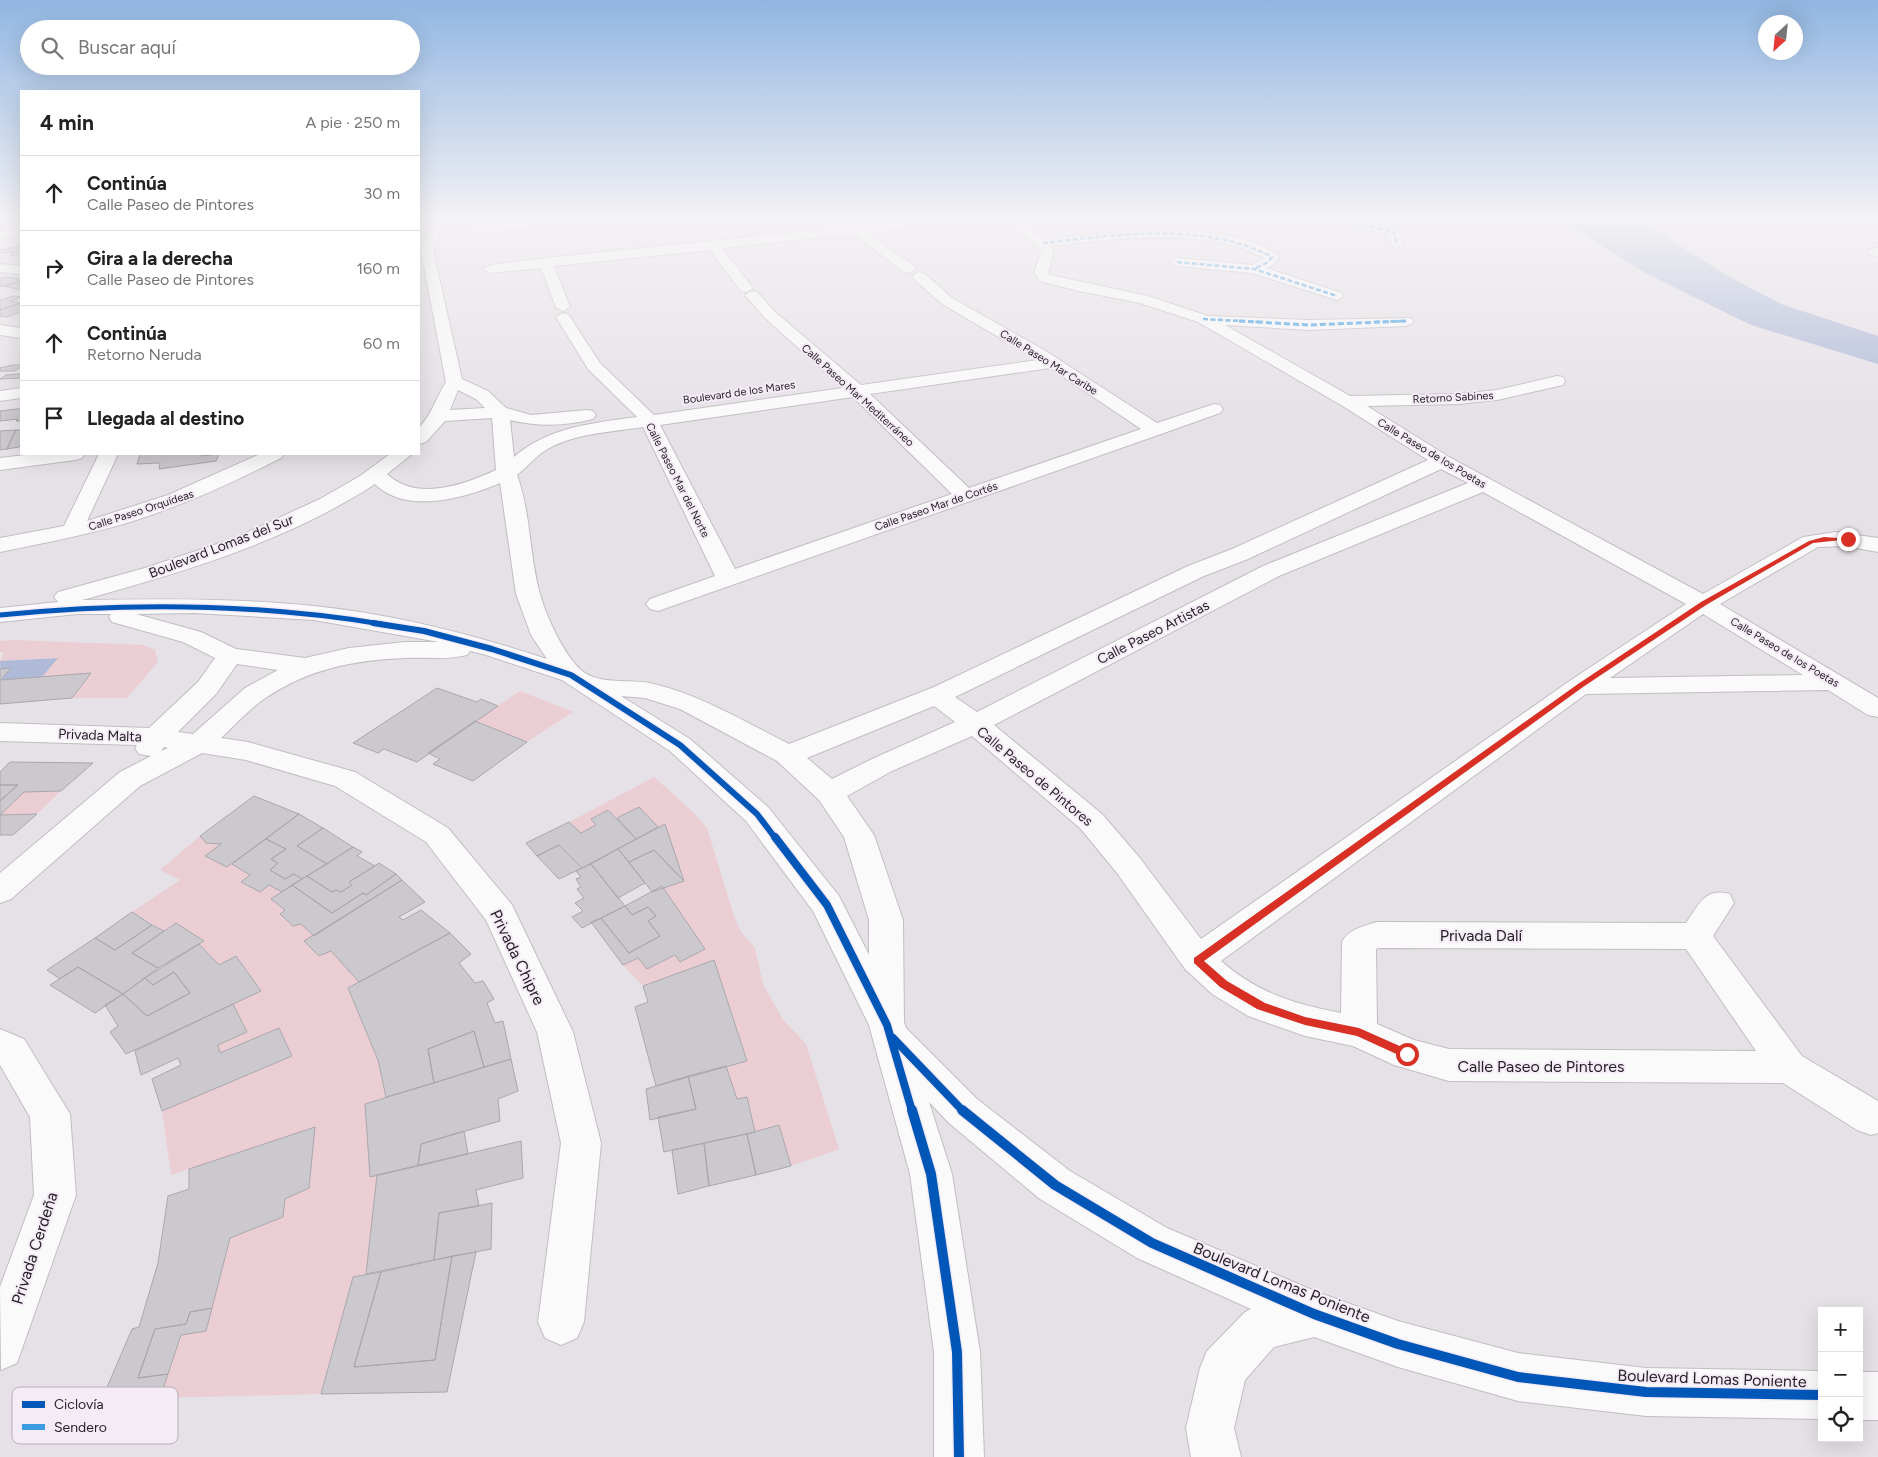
<!DOCTYPE html>
<html lang="es">
<head>
<meta charset="utf-8">
<style>
	body { margin:0; font-family:Figtree,sans-serif; background:#f2f2f2; color:#222 }
	.controls { position:absolute; right:15px; bottom:15px; display:grid; overflow:hidden; border-radius:0px; box-shadow:0 5px 20px #0002 }
	.controls button { width:45px; height:45px; display:grid; place-items:center; padding:0; border:0; border-bottom:1px solid #e0e0e0; background:#fff; color:#222; font:25px sans-serif }
	.compass { position:absolute; left:1758px; top:15px; width:45px; height:45px; border-radius:50%; background:#fff; box-shadow:0 5px 20px #0002; rotate:207deg }
	.stop { position:absolute; width:15px; height:15px; margin:-11px; border:4px solid #d93025; border-radius:50%; background:#fff }
	.stop.end { background:#d93025; border-color:#fff; box-shadow:0 1px 5px #0008 }
	.list { margin:0; padding:0; list-style:none }
	h2 { display:flex; justify-content:space-between; align-items:center; height:65px; margin:0; padding:0 20px; font-size:21px }
	h2 small { font-size:16px; font-weight:400; color:#767676 }
	.list li { display:grid; grid-template-columns:32px 1fr auto; gap:15px; align-items:center; box-sizing:border-box; height:75px; padding:0 20px; border-top:1px solid #e0e0e0 }
	.list b { display:block; font-size:19px; white-space:nowrap }
	.list p { margin:0; font-size:16px; white-space:nowrap; color:#767676 }
	.list em { font-size:16px; font-style:normal; color:#767676 }
	.icon { flex:none; width:28px; height:28px; fill:none; stroke:currentColor; stroke-width:2; stroke-linecap:round; stroke-linejoin:round }
	.map { position:relative; flex:none; width:1878px; height:1457px; overflow:hidden }
	.search { position:absolute; background:#fff; box-shadow:0 5px 20px #0002; left:20px; top:20px; width:400px; height:55px; display:flex; align-items:center; gap:12px; box-sizing:border-box; padding:0 18px; border-radius:28px; color:#767676; font-size:19px }
	.panel { position:absolute; background:#fff; box-shadow:0 5px 20px #0002; left:20px; top:90px; width:400px; height:365px; border-radius:0px }
	.map>svg:first-child { display:block }
	.green { fill:#eaced3 }
	.water { fill:#afbad8 }
	.building { fill:#ccc9ce; stroke:#aaa7ac }
	.lines { fill:none; stroke-linecap:round; stroke-linejoin:round }
	.minor-casing { stroke:#c1bdc2; stroke-width:2 }
	.minor { fill:#fbfafb; fill-rule:evenodd }
	.quiet-far1 { stroke:#3c9ce0; stroke-width:2.5; stroke-dasharray:5 2.5; stroke-linecap:butt }
	.quiet { stroke:#3c9ce0; stroke-width:3; stroke-dasharray:6 3; stroke-linecap:butt }
	.cycleway-far3-casing { stroke:#f5ebf7; stroke-width:8 }
	.cycleway-far2-casing { stroke:#f5ebf7; stroke-width:9 }
	.cycleway-far1-casing { stroke:#f5ebf7; stroke-width:11 }
	.cycleway-casing { stroke:#f5ebf7; stroke-width:13 }
	.cycleway-far3 { stroke:#0057b8; stroke-width:5 }
	.cycleway-far2 { stroke:#0057b8; stroke-width:6 }
	.cycleway-far1 { stroke:#0057b8; stroke-width:8 }
	.cycleway { stroke:#0057b8; stroke-width:10 }
	.route { fill:#d93025 }
	.labels { text-anchor:middle; stroke-width:4; stroke-linejoin:round; paint-order:stroke }
	.far-street-label { font-size:11px; fill:#252226; stroke:#f5ebf7 }
	.street-label { font-size:14px; fill:#252226; stroke:#f5ebf7 }
	.near-street-label { font-size:16px; fill:#252226; stroke:#f5ebf7 }
	.key { fill:#f5ebf7; stroke:#b7afb8; stroke-width:1 }
	.key-label { font-size:14px; fill:#252226 }
</style>
</head>
<body>
<div class="map">
<svg width="1878" height="1457" viewBox="0 0 1878 1457">
	<rect width="100%" height="100%" fill="#e6e1e7"/>
	<path class="green" d="M12,640L144,645L155,650L158,662L127,698H72L90,674L42,677L57,658L0,661L4,652H0V641Z
		M520,691L573,712L527,742L475,721Z
		M654,777L692,811L707,828L734,916L741,932L755,948L763,984L783,1020L806,1044L839,1149L791,1166L779,1125L755,1132L747,1097L737,1099L726,1066L747,1061L714,960L643,986L623,965L638,958L647,969L675,955L680,962L705,949L662,886L684,880L665,824L658,827L639,808L617,818L607,810L591,819L596,825L581,833L569,822Z
		M61,791L37,814L0,815L24,792Z
		M200,836L206,843L221,844L205,856L227,867L232,864L250,875L241,882L260,891L269,885L282,892L272,899L285,910L280,915L293,926L301,924L314,936L304,942L319,956L331,951L359,982L348,988L378,1060L386,1097L365,1104L370,1177L377,1175L366,1274L353,1277L321,1394L160,1398L181,1335L206,1330L230,1238L283,1217L285,1199L309,1188L315,1128L171,1175L162,1111L291,1055L279,1028L220,1053L218,1045L247,1032L233,1004L261,990L236,956L219,965L199,944L204,941L176,924L164,931L132,912L180,880L160,870Z"/>
	<path class="water" d="M1561,217H1641L1671,240L1728,276L1781,304L1878,336V364L1751,325L1647,274L1572,227Z
		M58,658L42,677L1,680L0,661Z"/>
	<path class="building" d="M21,246V254L10,256L14,252L0,253V250Z
		M7,277L21,279V281L0,287V279Z
		M21,281V290L4,286L11,284Z
		M13,296L21,297L11,301L21,303L0,310V300Z
		M21,303V312L7,317L0,316V310Z
		M13,365H21V367L14,371H0V368Z
		M20,374L21,378L0,379L6,375Z
		M17,409H21V421H16L18,419L0,421V411Z
		M16,430L7,449L0,450V431Z
		M16,430H21V444L19,447L7,449Z
		M140,454H201V456L219,454L216,461L159,469L160,463L137,464Z
		M11,668L1,680L91,673L72,698L0,704V669Z
		M437,688L477,702L481,699L498,706L417,762L384,749L378,753L353,743Z
		M475,721L527,742L473,781L433,764L440,759L428,753Z
		M10,762L93,763L61,791L24,792L0,815V801L18,785H0V772Z
		M0,785H18L0,801Z
		M254,796L299,814L227,867L205,856L221,844L206,843L200,836Z
		M639,807L658,827L636,839L617,818Z
		M608,810L636,839L582,868L559,845L537,856L526,843L569,822L581,833L596,825L591,819Z
		M37,814L13,835H0V815Z
		M299,814L323,828L297,846L327,864L302,879L294,874L285,879L270,870L278,863L271,859L286,849L266,839Z
		M665,824L684,881L654,850L629,862L618,849Z
		M323,828L353,847L327,864L297,846Z
		M266,839L286,849L271,859L278,863L270,870L285,879L294,874L302,879L282,892L269,885L260,892L241,882L250,875L232,864Z
		M559,845L582,868L559,879L537,856Z
		M353,847L362,852L357,856L375,866L349,882L352,885L341,892L336,890L332,892L307,876Z
		M618,849L645,883L618,898L591,864Z
		M654,850L684,881L652,892L629,862Z
		M379,863L396,874L366,895L363,893L332,913L292,885L307,876L332,892L336,890L341,892L352,885L349,882Z
		M591,864L625,906L582,928L572,917L583,911L575,903L584,898L577,889L581,887L576,879L581,877L576,871Z
		M396,874L402,880L314,936L301,924L293,926L280,914L285,910L271,899L292,885L332,913L363,893L366,895Z
		M402,880L425,902L399,917L403,920L421,910L450,933L359,982L331,951L319,956L304,941Z
		M662,886L705,949L680,962L675,955L647,969L638,958L623,965L591,922L601,918L629,953L660,936L648,921L656,916L648,907L632,915L625,906Z
		M625,906L632,915L648,907L656,916L648,921L660,936L629,953L601,918Z
		M132,912L152,925L115,950L95,938Z
		M176,923L204,941L158,968L132,953Z
		M152,925L164,931L132,953L158,968L123,994L78,967L60,979L47,970L95,938L115,950Z
		M450,933L471,954L459,963L475,983L483,981L494,999L487,1003L495,1023L503,1021L511,1059L484,1067L474,1031L428,1049L434,1083L386,1097L378,1060L348,988Z
		M199,944L219,965L236,956L261,991L126,1054L110,1032L118,1026L105,1005L123,994L147,1016L190,993L174,972L153,985L145,978Z
		M714,960L747,1061L656,1086L635,1007L648,1002L643,986Z
		M78,967L123,994L95,1013L50,985Z
		M174,972L190,993L147,1016L123,994L145,978L153,985Z
		M233,1004L247,1032L218,1045L220,1053L279,1028L292,1056L162,1111L152,1079L181,1065L178,1058L141,1075L135,1051Z
		M474,1031L484,1067L434,1083L428,1049Z
		M511,1059L518,1091L498,1099L500,1121L421,1144L418,1166L370,1177L365,1104Z
		M726,1066L737,1099L747,1097L755,1132L664,1152L658,1117L696,1109L688,1076Z
		M688,1076L696,1109L650,1120L646,1089Z
		M779,1125L791,1166L756,1175L747,1134Z
		M315,1127L309,1188L285,1199L283,1217L230,1238L212,1308L190,1312L186,1324L155,1329L138,1378L168,1374L160,1398L99,1406L132,1329L139,1327L158,1263L168,1196L189,1189V1169Z
		M464,1131L468,1154L418,1166L421,1144Z
		M747,1134L756,1175L709,1186L704,1143Z
		M521,1141L523,1178L476,1190L479,1206L439,1213L434,1260L366,1274L377,1175Z
		M704,1143L709,1186L678,1194L672,1150Z
		M492,1203L491,1249L434,1260L439,1213Z
		M476,1252L447,1392L321,1394L353,1277L381,1272L354,1367L435,1360L452,1256Z
		M452,1256L435,1360L354,1367L381,1272Z
		M212,1308L206,1331L181,1335L168,1374L138,1378L155,1329L186,1324L190,1312Z"/>
	<g class="lines">
		<defs>
			<path id="minor" d="M434,217H446L433,251L462,379L488,391L506,408L531,415L587,410L593,411L596,415L593,419C565,426 538,427 510,420L514,457C548,427 593,423 637,417L588,369L556,317L563,313L568,314L600,363L654,415L843,388L765,318L745,295L752,291L757,292L775,312L861,385L1038,360L942,304L914,279L912,276L919,272L924,273L952,298L1044,350L1157,423L1214,404L1220,405L1223,409L1220,413L1161,434L658,611L650,609L646,604L650,599L715,576L643,427C612,432 574,433 546,450C535,457 527,467 517,475C531,513 529,555 540,594C546,616 564,655 581,670C599,686 632,678 654,684C703,696 745,722 789,744L934,687L1188,566L1232,549L1428,460L1341,405L1198,322L1140,303L1079,291L1040,281L1034,273L1041,253L1037,245L997,217H1011L1045,239L1128,232H1194L1225,235L1256,243L1277,254L1279,257L1273,265L1266,268L1342,293L1344,296L1337,300L1252,273L1177,266L1170,262L1177,258L1252,265L1264,258C1204,226 1117,239 1051,246L1053,253L1048,273L1050,275L1148,296L1208,316L1309,320L1411,318L1414,321L1411,324L1406,326L1309,330L1225,325L1350,396L1458,394L1497,390L1557,376L1563,377L1565,381L1563,385L1497,400L1458,404L1367,406L1449,457L1703,594L1803,537L1836,532L1878,538V552L1845,546L1818,547L1720,604L1878,698V717L1868,715L1828,690L1586,694L1221,961C1258,993 1294,1004 1341,1013L1342,942C1349,929 1362,927 1376,922L1686,923C1699,905 1704,887 1730,894L1734,903L1713,936L1802,1056L1878,1101V1133L1871,1135L1857,1130L1783,1083L1449,1081L1394,1065L1353,1046L1305,1036L1248,1016L1212,994L1185,969L1117,873L1080,828L972,736L892,771L847,796L874,835L903,920L904,1022L906,1028L977,1099L1070,1171L1167,1228L1317,1292L1398,1321L1518,1353L1646,1368L1822,1371V1419L1646,1416L1518,1401L1398,1367L1314,1337L1274,1347L1245,1380L1234,1428L1241,1457H1191L1186,1428L1200,1368L1207,1351L1245,1312L1251,1309L1137,1258L1040,1199L949,1123L929,1102L952,1174L980,1352L984,1457H934V1352L910,1174L869,1025L813,911L746,821L670,751L562,680L483,654L470,651L467,655C447,660 426,657 406,658C353,660 308,669 264,699C248,710 235,725 221,738L248,742L355,772L448,828L512,905L573,1032L601,1143L584,1322L577,1338L561,1345L545,1338L538,1322L561,1143L537,1032L486,920L426,842L335,786L246,760L202,753L140,786L11,899L0,903V873L120,772L151,756L139,754L135,748L137,745L0,741V723L149,728L198,682L215,658L183,642L112,622L109,617L111,614H77L0,622V608L58,602L54,597L58,592L145,568L235,538L320,499L360,476L390,454H412L387,474C416,502 464,485 496,470L492,418L445,421L426,442L419,444V428C433,412 435,400 446,382L421,251ZM1050,368L1141,429L969,488L870,394ZM458,390L476,399L485,408L450,410ZM853,397L952,494L735,569L660,425ZM1441,469L1468,483L1263,566L977,712L955,697L1204,576L1248,559ZM500,483L516,594L531,635L547,659C471,634 393,614 314,606C237,598 159,599 82,600C183,572 286,542 375,484C406,515 465,498 500,483ZM1483,492L1686,604L1571,680L1201,939L1139,857L1102,814L994,725L1279,576ZM195,613L314,620L439,642H405L349,648L305,658L236,649L201,632L136,614ZM1703,614L1803,675L1610,678ZM237,664L278,670L245,688L193,734L178,732L216,694ZM621,696L645,698L680,709L777,761L819,800L844,837L869,920V955L839,896L768,807L690,739ZM934,706L955,722L872,759L832,779L807,758ZM164,747L168,748L161,751ZM1379,948L1686,949L1756,1051L1449,1049L1414,1040L1377,1024L1376,949Z
				M563,217H608L602,221L476,233L470,229L476,225Z
				M1320,217H1343L1395,228L1400,233L1403,244L1397,248L1393,247L1387,234L1322,220Z
				M1872,217H1878V224L1874,223Z
				M906,221L910,222L912,225L910,228L868,233L914,266L916,269L909,273L904,272L854,234L722,248L753,288L746,292L741,291L710,250L554,266L570,307L563,311L556,307L541,268L490,273L483,269L490,265L546,258Z
				M21,226V234L0,240V232Z
				M1874,248H1878V256L1869,255L1868,252Z
				M0,264L21,266V274L0,272Z
				M0,325L21,328V338L0,335Z
				M21,388V398L0,401V391Z
				M34,454H85L82,458L75,460L0,470V458Z
				M99,454H118L87,521L168,495L260,454H284L281,458C232,483 182,506 130,522C87,535 44,543 0,552V538L64,526Z
				M0,1029L24,1039L70,1114L76,1195L17,1363L1,1370L0,1287L34,1195L30,1117L0,1065Z
				M1859,1372H1878V1420H1859Z"/>
		</defs>
		<use href="#minor" class="minor-casing"/>
		<use href="#minor" class="minor"/>
		<path class="quiet-far1" d="M1326,217L1391,231L1394,233L1397,244
			M1043,243C1117,235 1204,221 1272,257L1268,262L1254,269
			M1177,262L1254,269L1337,296
			M1203,319L1261,322
			M1375,322L1406,321"/>
		<path class="quiet" d="M1239,321L1309,325L1406,321"/>
		<defs>
			<path id="cycleway-far3" d="M0,615C129,602 253,603 381,624"/>
			<path id="cycleway-far2" d="M373,623L424,631L492,649L571,675L680,745L757,814L776,839"/>
			<path id="cycleway-far1" d="M775,837L827,905L887,1025L912,1111
				M893,1038L963,1111"/>
			<path id="cycleway" d="M912,1110L931,1174L957,1352L959,1457
				M962,1110L1055,1185L1152,1243L1314,1314L1398,1344L1518,1377L1646,1392L1822,1395"/>
		</defs>
		<use href="#cycleway-far3" class="cycleway-far3-casing"/>
		<use href="#cycleway-far2" class="cycleway-far2-casing"/>
		<use href="#cycleway-far1" class="cycleway-far1-casing"/>
		<use href="#cycleway" class="cycleway-casing"/>
		<use href="#cycleway-far3" class="cycleway-far3"/>
		<use href="#cycleway-far2" class="cycleway-far2"/>
		<use href="#cycleway-far1" class="cycleway-far1"/>
		<use href="#cycleway" class="cycleway"/>
	</g>
	<linearGradient id="sky" x2="0" y2="1"><stop stop-color="#91b6e2"/><stop offset="0.52" stop-color="#f4f2f4"/><stop offset="1" stop-color="#f4f2f4" stop-opacity="0"/></linearGradient>
	<rect width="1878" height="421" fill="url(#sky)"/>
	<path class="route" d="M1824,537L1851,539L1813,543L1706,605L1583,687L1204,961L1227,981L1265,1003L1305,1017L1359,1028L1411,1051V1057H1403L1357,1036L1305,1025L1257,1009L1220,987L1194,963V958L1578,684L1701,602L1809,541Z"/>
	<g class="labels">
		<g class="far-street-label">
			<text transform="translate(1049 362) rotate(32)" y="4">Calle Paseo Mar Caribe</text>
			<text transform="translate(739 392) rotate(-8)" y="4">Boulevard de los Mares</text>
			<text transform="translate(858 395) rotate(42)" y="4">Calle Paseo Mar Mediterráneo</text>
			<text transform="translate(1453 397) rotate(-3)" y="4">Retorno Sabines</text>
			<text transform="translate(1432 453) rotate(31)" y="4">Calle Paseo de los Poetas</text>
			<text transform="translate(678 480) rotate(63)" y="4">Calle Paseo Mar del Norte</text>
			<text transform="translate(936 506) rotate(-19)" y="4">Calle Paseo Mar de Cortés</text>
			<text transform="translate(141 510) rotate(-18)" y="4">Calle Paseo Orquídeas</text>
			<text transform="translate(1785 652) rotate(31)" y="4">Calle Paseo de los Poetas</text>
		</g>
		<g class="street-label">
			<text transform="translate(221 546) rotate(-21)" y="5">Boulevard Lomas del Sur</text>
			<text transform="translate(1153 632) rotate(-27)" y="5">Calle Paseo Artistas</text>
			<text transform="translate(100 735) rotate(2)" y="5">Privada Malta</text>
			<text transform="translate(1035 776) rotate(40)" y="5">Calle Paseo de Pintores</text>
		</g>
		<g class="near-street-label">
			<text x="1481" y="941">Privada Dalí</text>
			<text transform="translate(518 957) rotate(64)" y="6">Privada Chipre</text>
			<text x="1541" y="1072">Calle Paseo de Pintores</text>
			<text transform="translate(34 1248) rotate(-72)" y="6">Privada Cerdeña</text>
			<text transform="translate(1282 1282) rotate(22)" y="6">Boulevard Lomas Poniente</text>
			<text transform="translate(1712 1378) rotate(2)" y="6">Boulevard Lomas Poniente</text>
		</g>
	</g>
	<rect x="12" y="1387" width="166" height="57" rx="8" class="key"/>
	<rect x="22" y="1401" width="23" height="7" fill="#0057b8"/>
	<rect x="22" y="1424" width="23" height="6" fill="#3c9ce0"/>
	<g class="key-label">
		<text x="54" y="1409">Ciclovía</text>
		<text x="54" y="1432">Sendero</text>
	</g>
</svg>
<div class="controls">
<button>+</button>
<button>−</button>
<button><svg class="icon" aria-label="locate" viewBox="0 0 24 24"><circle cx="12" cy="12" r="6"/><path d="M12 2v4M12 18v4M2 12h4M18 12h4"/></svg></button>
</div>
<svg class="compass" viewBox="-18 -18 36 36"><path d="M0-13l5 13h-10z" fill="#e53935"/><path d="M0 13l5-13h-10z" fill="#767676"/></svg>
<div class="stop" style="left:1407px;top:1054px"></div>
<div class="stop end" style="left:1848px;top:539px"></div>
<div class="search"><svg class="icon" aria-label="search" viewBox="0 0 24 24"><circle cx="10" cy="10" r="6"/><path d="M15 15l6 6"/></svg>Buscar aquí</div>
<section class="panel">
<h2>4 min<small>A pie · 250 m</small></h2>
<ul class="list">
<li><svg class="icon" aria-label="ahead" viewBox="0 0 24 24"><path d="M12 20V5M6 11l6-6 6 6"/></svg><div><b>Continúa</b><p>Calle Paseo de Pintores</p></div><em>30 m</em></li>
<li><svg class="icon" aria-label="right" viewBox="0 0 24 24"><path d="M7 20v-9h11M14 6l5 5-5 5"/></svg><div><b>Gira a la derecha</b><p>Calle Paseo de Pintores</p></div><em>160 m</em></li>
<li><svg class="icon" aria-label="ahead" viewBox="0 0 24 24"><path d="M12 20V5M6 11l6-6 6 6"/></svg><div><b>Continúa</b><p>Retorno Neruda</p></div><em>60 m</em></li>
<li><svg class="icon" aria-label="arrive" viewBox="0 0 24 24"><path d="M6 21V4h12l-3 4 3 4H6"/></svg><div><b>Llegada al destino</b></div></li>
</ul>
</section>
</div>
</body>
</html>
